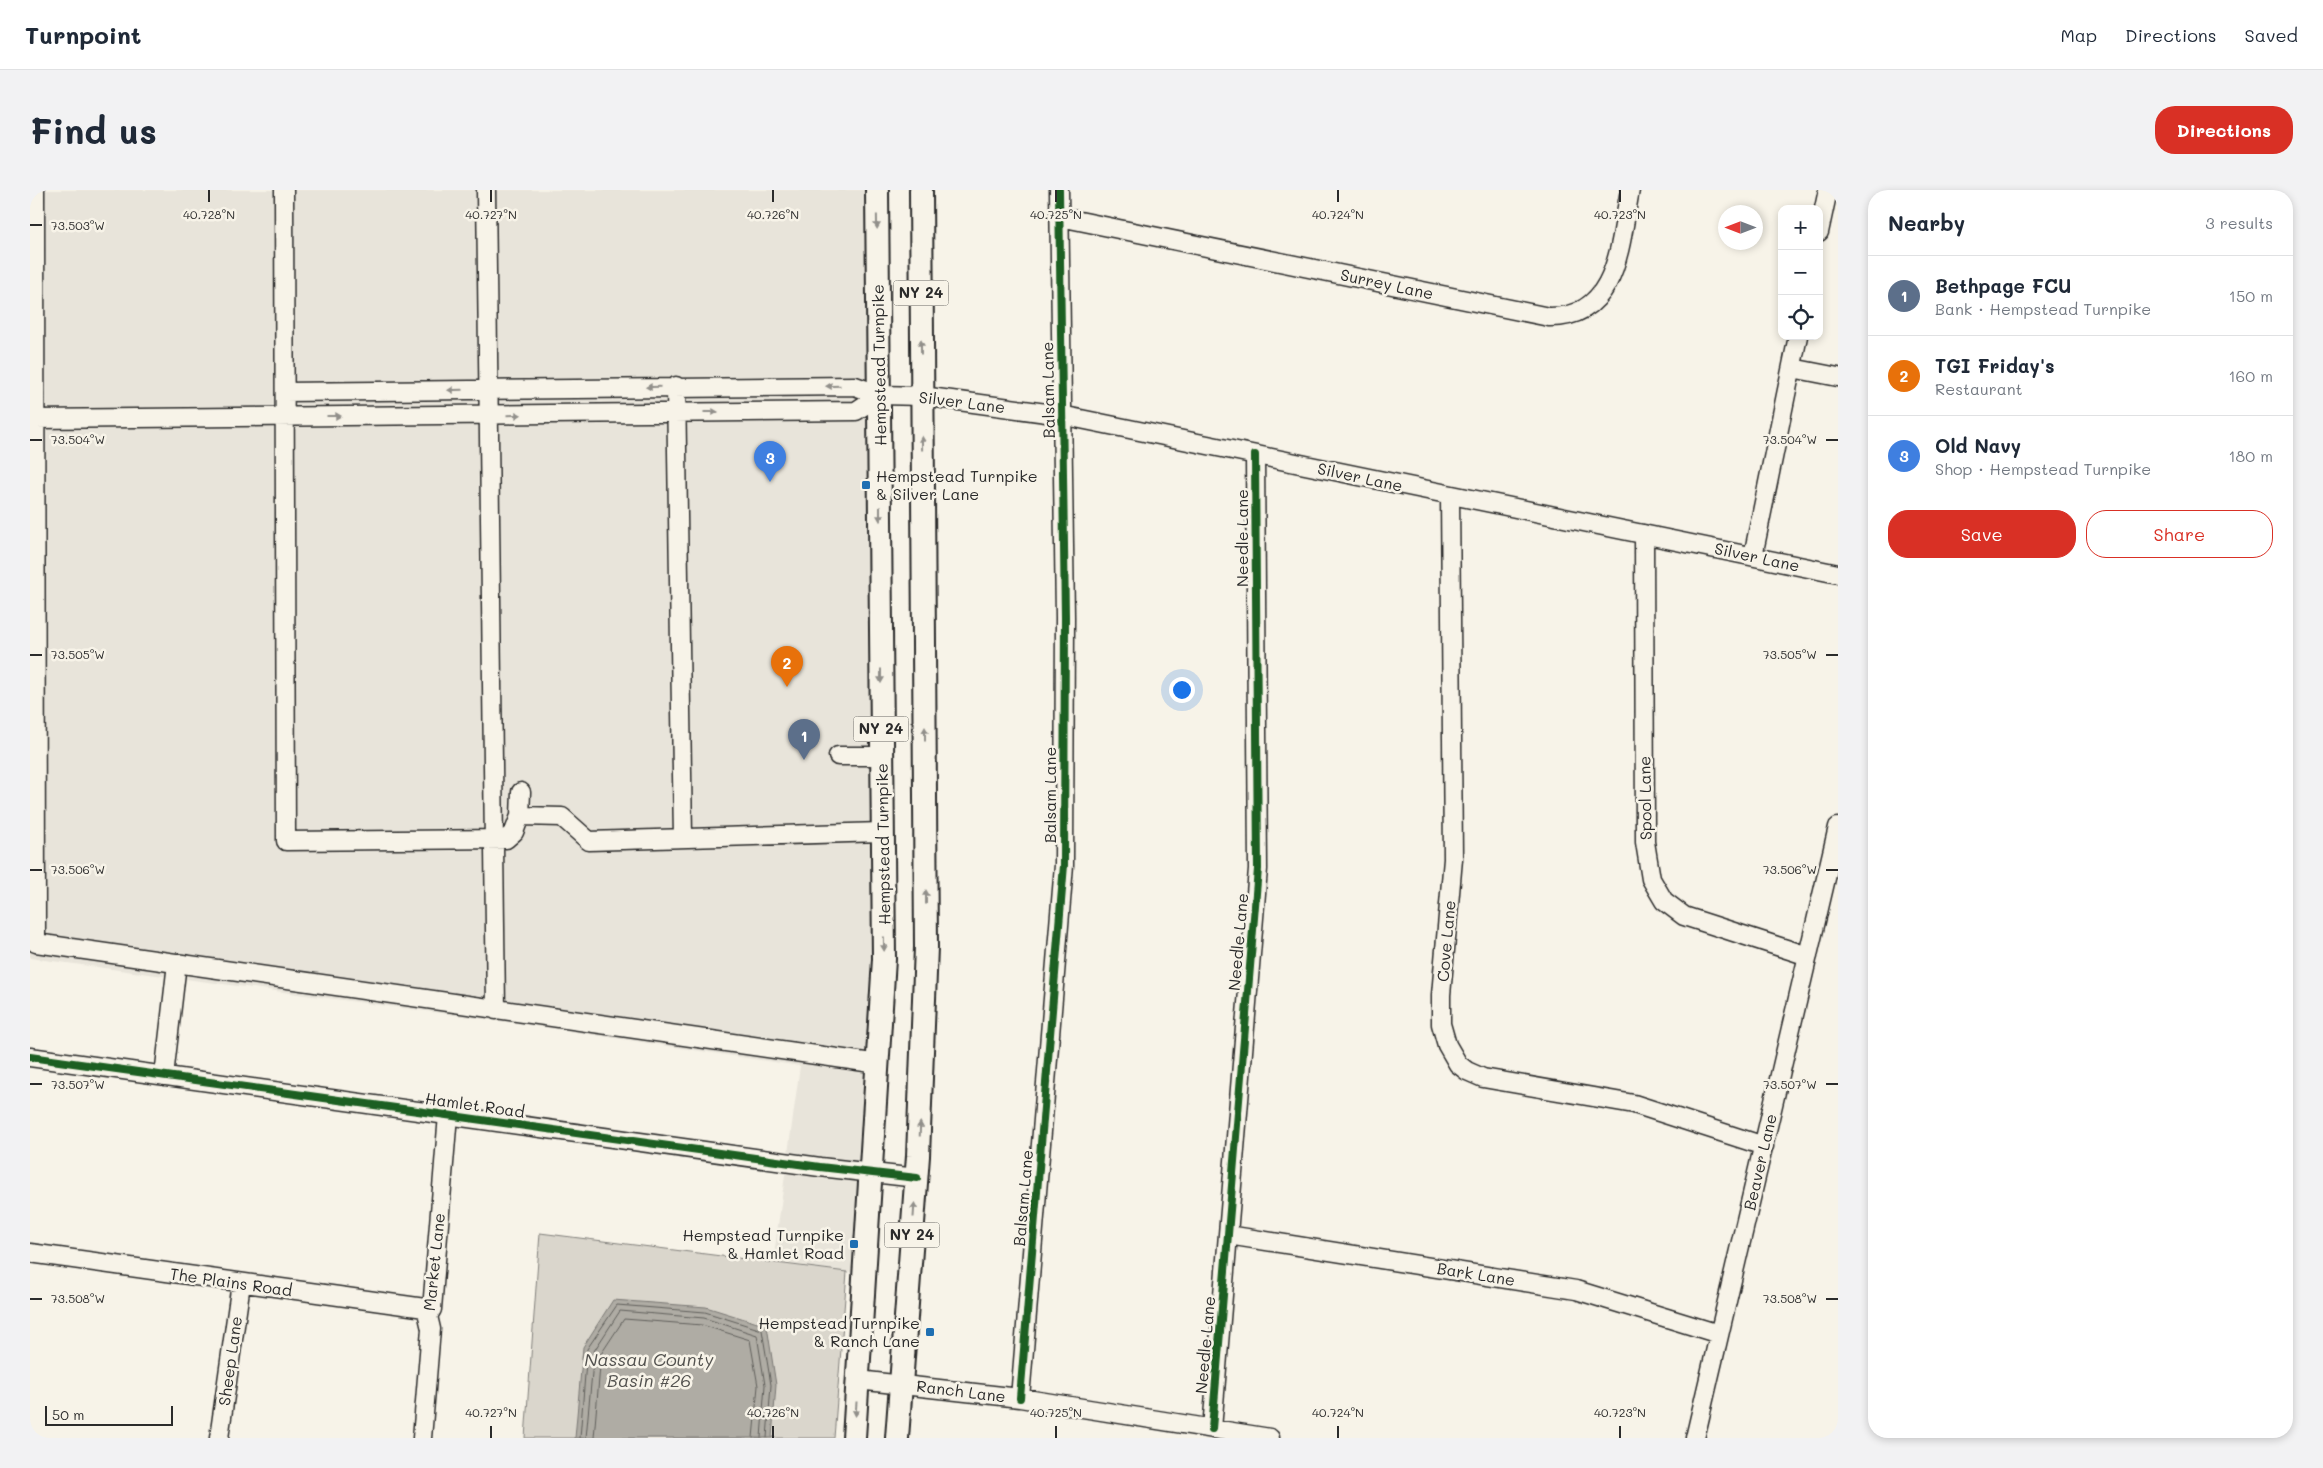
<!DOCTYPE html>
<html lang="en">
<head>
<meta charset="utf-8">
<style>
	body { margin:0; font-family:Mali,sans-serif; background:#f2f2f3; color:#1f2937 }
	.controls { position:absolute; right:15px; top:15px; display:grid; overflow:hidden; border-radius:10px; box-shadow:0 2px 8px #0003 }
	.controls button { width:45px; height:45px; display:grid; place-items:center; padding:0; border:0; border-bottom:1px solid #e0e1e3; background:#fff; color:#1f2937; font:25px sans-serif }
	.compass { position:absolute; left:1688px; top:15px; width:45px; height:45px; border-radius:50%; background:#fff; box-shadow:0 2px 8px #0003; rotate:270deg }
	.scale { position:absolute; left:15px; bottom:12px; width:128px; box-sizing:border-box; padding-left:5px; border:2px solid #2b2b2b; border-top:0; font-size:14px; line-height:18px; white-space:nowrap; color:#2b2b2b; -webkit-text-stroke:4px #f7f3e8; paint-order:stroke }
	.you { position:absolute; left:1151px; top:499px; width:18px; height:18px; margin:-12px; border:4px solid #fff; border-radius:50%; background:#1a73e8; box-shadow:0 0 0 8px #1a73e833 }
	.badge { display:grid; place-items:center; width:32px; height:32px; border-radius:50%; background:#d93025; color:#fff; font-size:16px; font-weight:700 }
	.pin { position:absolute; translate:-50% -41px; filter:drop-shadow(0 1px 2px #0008) }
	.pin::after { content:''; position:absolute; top:26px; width:18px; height:15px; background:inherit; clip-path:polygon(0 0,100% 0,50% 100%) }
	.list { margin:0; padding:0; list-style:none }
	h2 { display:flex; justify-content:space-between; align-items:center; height:65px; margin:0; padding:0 20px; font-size:21px }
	h2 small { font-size:16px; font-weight:400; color:#747a83 }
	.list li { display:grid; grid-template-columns:32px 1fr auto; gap:15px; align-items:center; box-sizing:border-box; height:80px; padding:0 20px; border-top:1px solid #e0e1e3 }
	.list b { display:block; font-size:19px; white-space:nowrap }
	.list p { margin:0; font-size:16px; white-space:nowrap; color:#747a83 }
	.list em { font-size:16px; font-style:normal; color:#747a83 }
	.actions { display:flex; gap:10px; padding:15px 20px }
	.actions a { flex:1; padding:11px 0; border:1px solid #d93025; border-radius:20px; text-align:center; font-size:18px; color:#d93025 }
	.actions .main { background:#d93025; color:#fff }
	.icon { flex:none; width:28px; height:28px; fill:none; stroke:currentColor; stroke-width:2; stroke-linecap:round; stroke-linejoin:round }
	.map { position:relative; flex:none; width:1808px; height:1248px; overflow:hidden; border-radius:20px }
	header { display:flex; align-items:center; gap:30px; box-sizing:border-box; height:70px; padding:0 25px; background:#fff; border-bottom:1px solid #e0e1e3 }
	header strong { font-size:24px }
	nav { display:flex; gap:28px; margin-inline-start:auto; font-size:18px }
	.intro { display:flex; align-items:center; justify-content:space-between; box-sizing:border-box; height:120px; padding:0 30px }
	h1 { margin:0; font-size:35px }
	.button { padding:12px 22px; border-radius:20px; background:#d93025; color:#fff; font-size:18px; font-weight:700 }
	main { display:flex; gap:30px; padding:0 30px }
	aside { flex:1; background:#fff; border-radius:20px; box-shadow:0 2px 8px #0003 }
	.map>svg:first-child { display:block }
	.built { fill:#e8e4da }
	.green { fill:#dad6cc; stroke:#82807c }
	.water { fill:#afaca4; stroke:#7a7874 }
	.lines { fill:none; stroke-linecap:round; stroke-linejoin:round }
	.shore { stroke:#605f5b; stroke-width:1 }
	.minor-casing { stroke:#2b2b2b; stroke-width:21 }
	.major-casing { stroke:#2b2b2b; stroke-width:26 }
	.minor { stroke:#f7f3e8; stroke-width:18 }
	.major { stroke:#f7f3e8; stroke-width:22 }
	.cycleway-casing { stroke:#f7f3e8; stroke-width:11 }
	.cycleway { stroke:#1b5e20; stroke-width:8 }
	.oneway { fill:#918f8a }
	.ticks { fill:none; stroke:#2b2b2b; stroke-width:2 }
	.poi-dot { fill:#1f6fb2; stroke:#f7f3e8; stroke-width:2 }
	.labels { text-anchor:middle; stroke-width:5; stroke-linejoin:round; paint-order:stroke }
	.shield { fill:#f7f3e8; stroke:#686764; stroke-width:1 }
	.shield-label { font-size:15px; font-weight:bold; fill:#2b2b2b }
	.street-label { font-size:16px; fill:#2b2b2b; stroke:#f7f3e8 }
	.poi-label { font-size:16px; fill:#2b2b2b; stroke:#f7f3e8; text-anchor:end }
	.water-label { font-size:18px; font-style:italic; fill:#53524f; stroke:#f7f3e8 }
	.ticks-label { font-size:12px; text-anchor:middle; fill:#2b2b2b; stroke:#f7f3e8; stroke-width:5; stroke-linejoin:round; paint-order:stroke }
</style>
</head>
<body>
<header>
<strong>Turnpoint</strong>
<nav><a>Map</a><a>Directions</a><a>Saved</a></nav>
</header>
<div class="intro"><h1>Find us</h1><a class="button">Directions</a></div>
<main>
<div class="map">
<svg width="1808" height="1248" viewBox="0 0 1808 1248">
	<rect width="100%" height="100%" fill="#f7f3e8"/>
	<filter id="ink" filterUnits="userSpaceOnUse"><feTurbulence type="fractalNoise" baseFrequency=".02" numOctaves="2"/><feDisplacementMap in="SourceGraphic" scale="10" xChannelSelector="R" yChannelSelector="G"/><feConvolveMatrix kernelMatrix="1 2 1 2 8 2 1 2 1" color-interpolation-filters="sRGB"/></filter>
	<g filter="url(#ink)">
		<path class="built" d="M0,0H846L849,874L831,1084L743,1072L770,876L499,835L0,768Z"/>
		<path class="green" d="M510,1043L817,1082L804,1248H495Z"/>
		<path class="water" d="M583,1110L676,1117L737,1136L746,1195L742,1248H545L553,1157Z"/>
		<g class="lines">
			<path class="shore" d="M550,1248L557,1159L587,1115L675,1122L732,1140L741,1195L737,1248
				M556,1248L564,1161L590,1121L674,1128L727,1145L735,1195L731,1248
				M564,1248L571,1164L594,1129L672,1135L720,1150L728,1196L723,1248"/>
			<defs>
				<path id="minor" d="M5,0L6,753L849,874
					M254,0L256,651L476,649L484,642L490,626
					M456,0L466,820
					M1030,27L1519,127C1589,128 1590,51 1600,0
					M1789,42L1798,0
					M1762,178L1808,187
					M646,196L653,648
					M255,202L825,196L850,205L892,206L1031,225L1808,384
					M5,229L826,221L850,205
					M1420,305L1423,669L1411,805V834L1417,855L1428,874L1437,881L1453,888L1604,914L1734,956
					M1614,344L1615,652L1621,689L1634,711L1654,726L1778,766
					M1723,366L1768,146
					M808,566H852
					M491,602L490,626L532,627L559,651L852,642
					M0,867L790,977L887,988
					M134,886L147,773
					M1198,1045L1546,1100L1689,1144
					M0,1063L402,1119
					M828,1190L990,1208L1240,1248
					M990,1208L1034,675L1035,427L1029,0
					M1182,1239L1228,679L1225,265
					M189,1248L211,1093
					M392,1248L401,1139L398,1126L402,1119L418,925
					M1665,1248L1808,637"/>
				<path id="major" d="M824,1248L854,769L847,0
					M867,1248L888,966L896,757L891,0"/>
			</defs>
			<use href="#minor" class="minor-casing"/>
			<use href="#major" class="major-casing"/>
			<use href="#minor" class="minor"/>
			<use href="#major" class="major"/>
			<defs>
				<path id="cycleway" d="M0,867L790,977L887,988
					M990,1208L1034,675L1035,427L1029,0
					M1182,1239L1228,679L1225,265"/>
			</defs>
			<use href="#cycleway" class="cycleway-casing"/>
			<use href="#cycleway" class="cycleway"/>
		</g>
		<defs><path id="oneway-solid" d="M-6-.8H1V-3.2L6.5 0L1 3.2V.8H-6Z" transform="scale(1.25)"/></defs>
		<g class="oneway">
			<use href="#oneway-solid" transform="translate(847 32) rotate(89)"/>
			<use href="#oneway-solid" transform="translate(891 157) rotate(-90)"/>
			<use href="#oneway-solid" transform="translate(803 196) rotate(178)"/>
			<use href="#oneway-solid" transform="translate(623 197) rotate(179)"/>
			<use href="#oneway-solid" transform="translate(425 200) rotate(179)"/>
			<use href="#oneway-solid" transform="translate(681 222)"/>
			<use href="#oneway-solid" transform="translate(484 225) rotate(-1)"/>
			<use href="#oneway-solid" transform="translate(304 226)"/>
			<use href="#oneway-solid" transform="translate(892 253) rotate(-91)"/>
			<use href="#oneway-solid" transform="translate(850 324) rotate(90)"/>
			<use href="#oneway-solid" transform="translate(851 486) rotate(90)"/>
			<use href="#oneway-solid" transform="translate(895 544) rotate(-90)"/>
			<use href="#oneway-solid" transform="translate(896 707) rotate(-90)"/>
			<use href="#oneway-solid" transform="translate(854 754) rotate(89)"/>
			<use href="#oneway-solid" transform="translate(890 939) rotate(-88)"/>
			<use href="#oneway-solid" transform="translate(884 1020) rotate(-86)"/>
			<use href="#oneway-solid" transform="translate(826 1219) rotate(94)"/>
		</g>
	</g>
	<path class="ticks" d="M179,0V12M461,0V12M743,0V12M1026,0V12M1308,0V12M1590,0V12M0,35H12M0,250H12M1796,250H1808M0,465H12M1796,465H1808M0,680H12M1796,680H1808M0,894H12M1796,894H1808M0,1109H12M1796,1109H1808M461,1236V1248M743,1236V1248M1026,1236V1248M1308,1236V1248M1590,1236V1248"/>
	<g class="poi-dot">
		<rect x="831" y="290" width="10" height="10" rx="2.5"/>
		<rect x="819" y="1049" width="10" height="10" rx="2.5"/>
		<rect x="895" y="1137" width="10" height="10" rx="2.5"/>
	</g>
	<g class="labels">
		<g class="shield">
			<rect x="863.5" y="90.5" width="55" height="25" rx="4"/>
			<rect x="823.5" y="526.5" width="55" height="25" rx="4"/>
			<rect x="854.5" y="1032.5" width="55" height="25" rx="4"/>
		</g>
		<g class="shield-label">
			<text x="891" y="108">NY 24</text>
			<text x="851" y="544">NY 24</text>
			<text x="882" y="1050">NY 24</text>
		</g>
		<g class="street-label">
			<text transform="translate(1357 94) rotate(12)" y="6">Surrey Lane</text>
			<text transform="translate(849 175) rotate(-91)" y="6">Hempstead Turnpike</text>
			<text transform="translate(1018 200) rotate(-91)" y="6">Balsam Lane</text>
			<text transform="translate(932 212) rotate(7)" y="6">Silver Lane</text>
			<text transform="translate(1330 287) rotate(12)" y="6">Silver Lane</text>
			<text transform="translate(1212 348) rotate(-90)" y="6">Needle Lane</text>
			<text transform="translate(1727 367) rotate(12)" y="6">Silver Lane</text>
			<text transform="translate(1020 605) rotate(-90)" y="6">Balsam Lane</text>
			<text transform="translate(1615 608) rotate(-91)" y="6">Spool Lane</text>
			<text transform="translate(853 654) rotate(-91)" y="6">Hempstead Turnpike</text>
			<text transform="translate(1416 751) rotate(-85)" y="6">Cove Lane</text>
			<text transform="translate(1208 752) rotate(-85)" y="6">Needle Lane</text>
			<text transform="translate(445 915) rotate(8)" y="6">Hamlet Road</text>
			<text transform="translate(1730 972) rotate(-77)" y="6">Beaver Lane</text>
			<text transform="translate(993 1008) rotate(-85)" y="6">Balsam Lane</text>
			<text transform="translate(404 1072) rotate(-84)" y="6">Market Lane</text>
			<text transform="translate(1446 1084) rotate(9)" y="6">Bark Lane</text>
			<text transform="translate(201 1092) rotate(8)" y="6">The Plains Road</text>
			<text transform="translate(1175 1155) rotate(-85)" y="6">Needle Lane</text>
			<text transform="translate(200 1171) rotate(-82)" y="6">Sheep Lane</text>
			<text transform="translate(931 1201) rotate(7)" y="6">Ranch Lane</text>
		</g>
		<g class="poi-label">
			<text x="846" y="292" text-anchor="start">Hempstead Turnpike<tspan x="846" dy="18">&amp; Silver Lane</tspan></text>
			<text x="814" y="1051">Hempstead Turnpike<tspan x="814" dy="18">&amp; Hamlet Road</tspan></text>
			<text x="890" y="1139">Hempstead Turnpike<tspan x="890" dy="18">&amp; Ranch Lane</tspan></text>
		</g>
		<g class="water-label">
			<text x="619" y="1176">Nassau County<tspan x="619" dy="21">Basin #26</tspan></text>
		</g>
	</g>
	<g class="ticks-label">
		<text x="179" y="29">40.728°N</text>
		<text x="461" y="29">40.727°N</text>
		<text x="743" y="29">40.726°N</text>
		<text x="1026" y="29">40.725°N</text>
		<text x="1308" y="29">40.724°N</text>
		<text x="1590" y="29">40.723°N</text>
		<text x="48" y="40">73.503°W</text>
		<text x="1760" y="254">73.504°W</text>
		<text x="48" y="254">73.504°W</text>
		<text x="1760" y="469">73.505°W</text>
		<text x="48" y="469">73.505°W</text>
		<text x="1760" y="684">73.506°W</text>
		<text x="48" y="684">73.506°W</text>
		<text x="1760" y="899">73.507°W</text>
		<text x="48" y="899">73.507°W</text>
		<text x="1760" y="1113">73.508°W</text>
		<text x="48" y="1113">73.508°W</text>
		<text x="461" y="1227">40.727°N</text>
		<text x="743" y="1227">40.726°N</text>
		<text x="1026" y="1227">40.725°N</text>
		<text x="1308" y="1227">40.724°N</text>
		<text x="1590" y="1227">40.723°N</text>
	</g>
</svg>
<div class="controls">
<button>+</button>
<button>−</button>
<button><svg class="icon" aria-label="locate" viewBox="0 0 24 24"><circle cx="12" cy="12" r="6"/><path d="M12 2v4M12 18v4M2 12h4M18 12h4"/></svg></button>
</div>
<svg class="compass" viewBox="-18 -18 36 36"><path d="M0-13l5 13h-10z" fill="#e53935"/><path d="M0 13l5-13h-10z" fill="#747a83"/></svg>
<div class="scale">50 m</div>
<div class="you"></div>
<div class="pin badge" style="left:774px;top:570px;background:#5c6f8a">1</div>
<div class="pin badge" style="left:757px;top:497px;background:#e8710a">2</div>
<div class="pin badge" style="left:740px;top:292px;background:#3f7fe0">3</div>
</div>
<aside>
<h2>Nearby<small>3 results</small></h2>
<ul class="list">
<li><span class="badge" style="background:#5c6f8a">1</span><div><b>Bethpage FCU</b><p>Bank · Hempstead Turnpike</p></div><em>150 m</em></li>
<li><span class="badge" style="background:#e8710a">2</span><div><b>TGI Friday's</b><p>Restaurant</p></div><em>160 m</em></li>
<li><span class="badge" style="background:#3f7fe0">3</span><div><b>Old Navy</b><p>Shop · Hempstead Turnpike</p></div><em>180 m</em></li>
</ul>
<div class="actions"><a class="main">Save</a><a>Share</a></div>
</aside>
</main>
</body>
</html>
